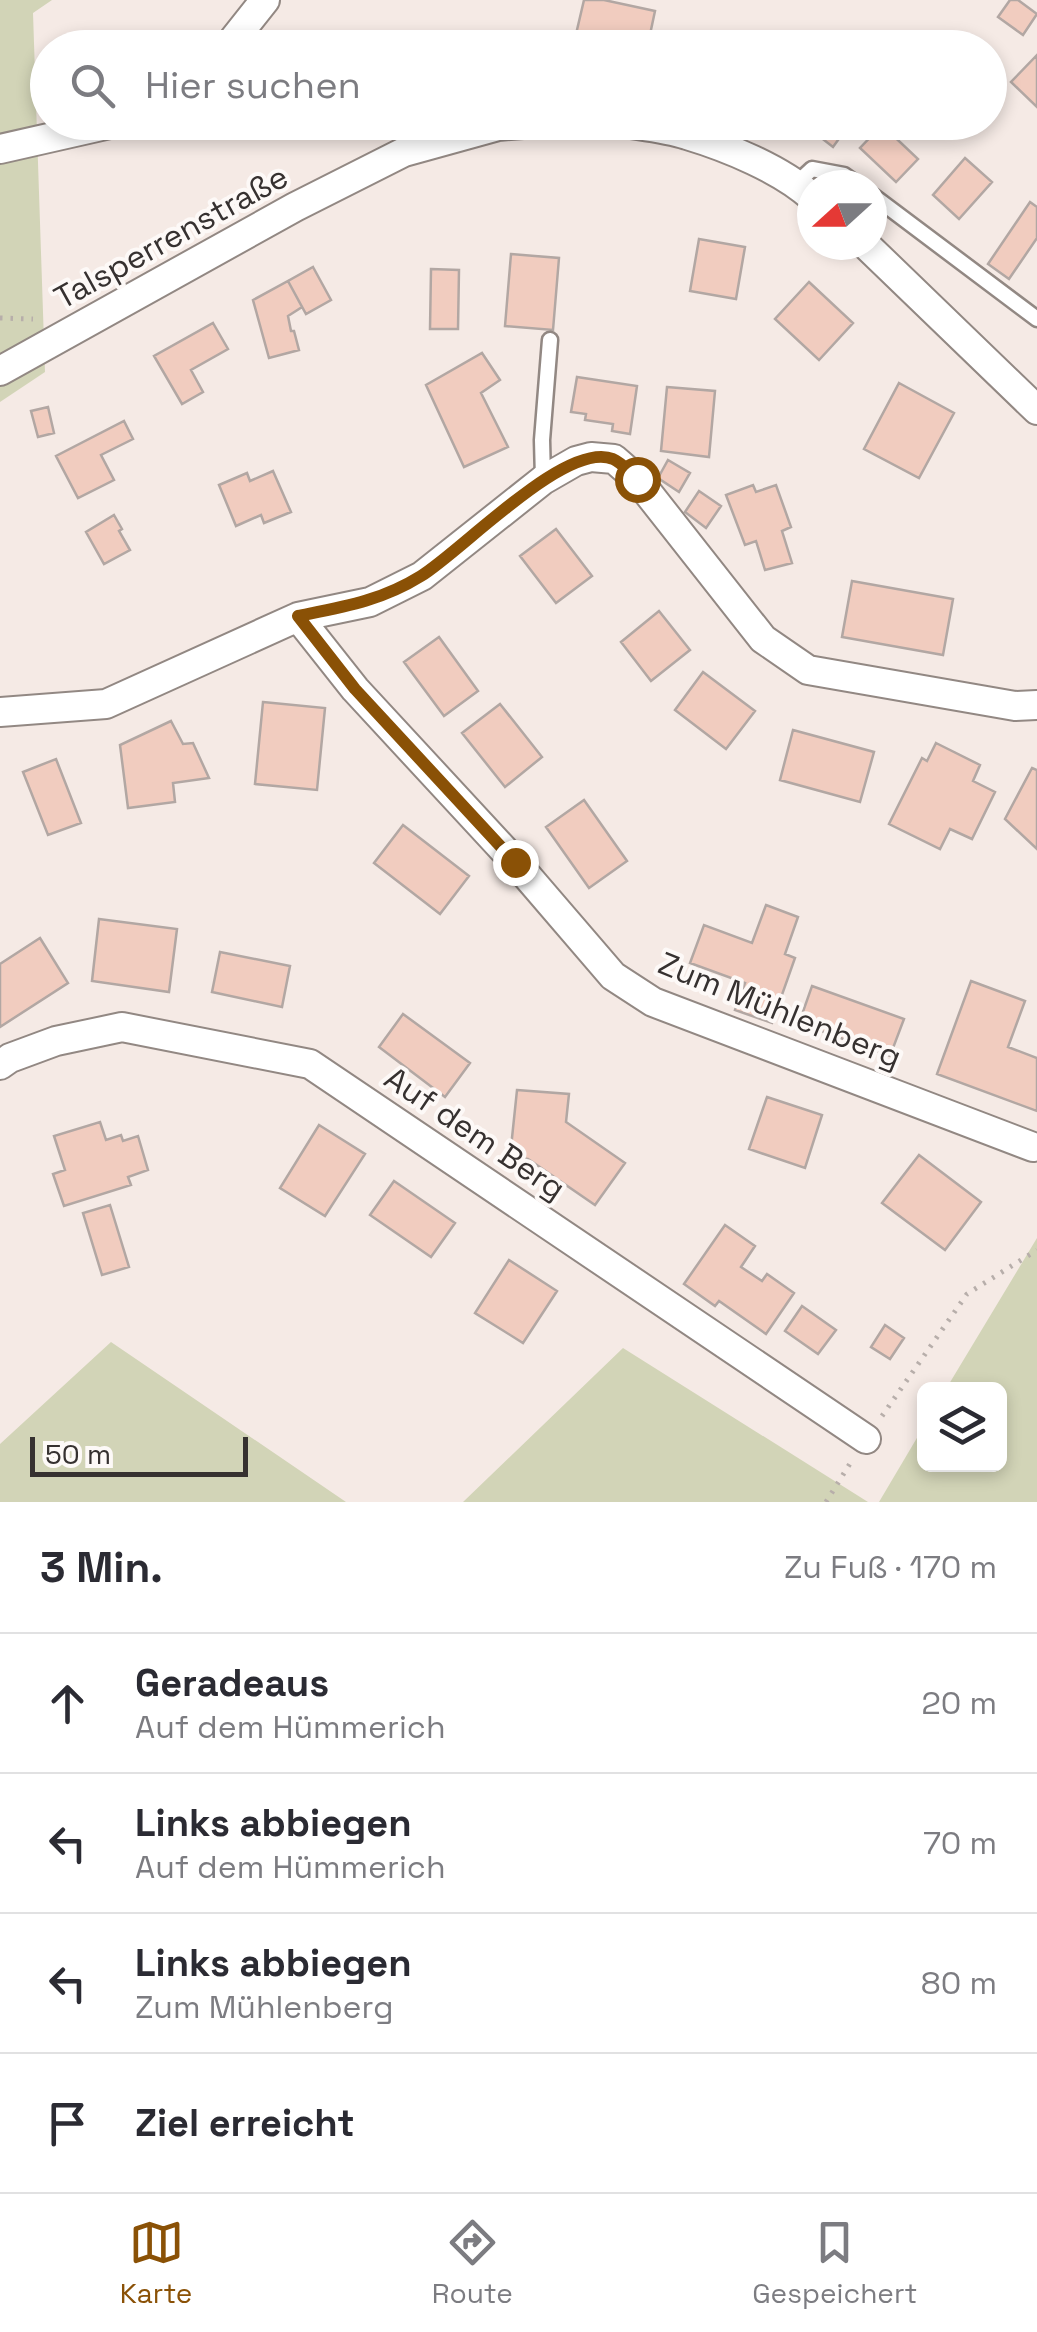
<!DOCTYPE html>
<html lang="de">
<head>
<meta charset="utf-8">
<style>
	body { margin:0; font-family:"Space Grotesk",sans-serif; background:#f7f7f7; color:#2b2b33 }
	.controls { position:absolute; right:30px; bottom:30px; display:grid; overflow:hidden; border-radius:15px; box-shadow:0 5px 15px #0003 }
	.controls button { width:90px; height:90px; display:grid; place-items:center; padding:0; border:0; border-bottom:2px solid #e1e1e2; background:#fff; color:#2b2b33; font:50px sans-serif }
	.compass { position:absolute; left:797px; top:170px; width:90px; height:90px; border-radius:50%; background:#fff; box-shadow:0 5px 15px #0003; rotate:249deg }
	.scale { position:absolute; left:30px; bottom:25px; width:218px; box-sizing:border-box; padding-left:10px; border:5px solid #363130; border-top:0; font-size:28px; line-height:35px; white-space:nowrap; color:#363130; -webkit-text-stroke:8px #fdf9f7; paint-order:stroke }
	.stop { position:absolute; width:30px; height:30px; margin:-22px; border:8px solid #8a5106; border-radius:50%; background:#fff }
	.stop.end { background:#8a5106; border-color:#fff; box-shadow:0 2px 10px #0008 }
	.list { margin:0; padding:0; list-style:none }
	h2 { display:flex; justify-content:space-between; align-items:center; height:130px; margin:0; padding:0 40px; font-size:42px }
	h2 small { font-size:32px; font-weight:400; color:#7c7c81 }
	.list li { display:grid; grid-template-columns:65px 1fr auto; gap:30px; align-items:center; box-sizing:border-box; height:140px; padding:0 40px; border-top:2px solid #e1e1e2 }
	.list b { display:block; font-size:38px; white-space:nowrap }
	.list p { margin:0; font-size:32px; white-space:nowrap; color:#7c7c81 }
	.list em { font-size:32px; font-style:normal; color:#7c7c81 }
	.icon { flex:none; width:55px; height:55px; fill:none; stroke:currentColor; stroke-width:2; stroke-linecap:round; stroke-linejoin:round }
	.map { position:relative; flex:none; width:1037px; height:1502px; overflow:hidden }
	.search { position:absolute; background:#fff; box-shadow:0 5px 15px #0003; left:30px; right:30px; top:30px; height:110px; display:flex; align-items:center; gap:25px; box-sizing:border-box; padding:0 35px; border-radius:55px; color:#7c7c81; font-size:38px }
	.sheet { height:690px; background:#fff }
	nav { display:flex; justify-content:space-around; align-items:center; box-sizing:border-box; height:140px; border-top:2px solid #e1e1e2; background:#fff; font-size:28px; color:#7c7c81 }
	nav a { display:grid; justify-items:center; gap:5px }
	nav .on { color:#8a5106 }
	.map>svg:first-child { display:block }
	.green { fill:#d2d4b7 }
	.building { fill:#f1ccbf; stroke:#b2a7a3; stroke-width:2.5 }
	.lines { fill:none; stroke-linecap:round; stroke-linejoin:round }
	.lane-casing { stroke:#928883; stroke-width:19 }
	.street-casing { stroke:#928883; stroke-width:32 }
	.path { stroke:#b7aeaa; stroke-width:5; stroke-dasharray:2.5 8; stroke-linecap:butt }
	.lane { stroke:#fff; stroke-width:14 }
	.street { stroke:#fff; stroke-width:28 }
	.route { stroke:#8a5106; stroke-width:12 }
	.labels { text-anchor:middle; stroke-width:8; stroke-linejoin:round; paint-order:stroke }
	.street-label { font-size:32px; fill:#363130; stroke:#fdf9f7 }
</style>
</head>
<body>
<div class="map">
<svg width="1037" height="1502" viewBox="0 0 1037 1502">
	<rect width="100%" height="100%" fill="#f5eae5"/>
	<path class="green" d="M0,0H52L33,13L45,372L0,402Z
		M1037,1238V1502H879L924,1426V1464H1000V1390L946,1389Z
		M111,1342L346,1502H0V1444Z
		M623,1348L868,1502H463Z"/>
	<path class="building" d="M584,0H604L655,11L648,44L636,41L635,48L573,47Z
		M1010,0H1018L1037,14L1023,35L998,17Z
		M1037,55V107L1011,82Z
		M801,122H851L833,147Z
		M882,125L918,159L896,182L860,148Z
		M965,158L992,182L959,219L933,195Z
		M1030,202L1037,207V238L1009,279L988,264Z
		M699,239L745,247L736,299L690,291Z
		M511,254L559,258L553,330L505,326Z
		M313,267L331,300L306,314L288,281Z
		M431,269L459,270L458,329H430Z
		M288,281L302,307L288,316L291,331H294L299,350L269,358L253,300Z
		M809,282L853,323L819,360L775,319Z
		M213,323L228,349L191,370L203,392L182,404L154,356Z
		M482,353L500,380L481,393L508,447L464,467L426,385Z
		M577,377L637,386L630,434L612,431L613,424L585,420L586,414L571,412Z
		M899,383L954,413L919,478L864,449Z
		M667,387L715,391L709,457L661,451Z
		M48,407L54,433L38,437L31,411Z
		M124,421L133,439L101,455L114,480L78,498L56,456Z
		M668,460L690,473L679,492L658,478Z
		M273,471L291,512L264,523L261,515L236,526L219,485L247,473L250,481Z
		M753,485L756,492L776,485L791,527L782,531L792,563L765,570L756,541L745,545L726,495Z
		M699,491L721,506L706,528L685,512Z
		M114,515L122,529L119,531L130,550L104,564L86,532Z
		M556,529L592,576L556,603L520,556Z
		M852,581L953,599L943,655L842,637Z
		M659,611L690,650L651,681L621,642Z
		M439,637L478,691L444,716L404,662Z
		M703,672L755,711L726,749L675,710Z
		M263,702L325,708L317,790L255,784Z
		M500,704L542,757L505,787L462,733Z
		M171,721L183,744L193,743L209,778L173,783L175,802L128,808L120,745Z
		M793,730L874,752L860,802L780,780Z
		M936,743L980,765L973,781L995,792L972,839L950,829L940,849L889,824L922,758L927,761Z
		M56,759L81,823L48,835L23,772Z
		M1032,768L1037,770V849L1005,819Z
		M584,800L627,861L589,888L546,827Z
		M403,825L469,876L440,914L374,863Z
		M766,905L798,917L785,954L795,958L772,1023L735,1010L745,983L690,963L704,925L752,943Z
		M99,919L177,929L169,992L92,981Z
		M40,938L68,983L0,1027V964Z
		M220,952L290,966L282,1007L212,992Z
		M971,981L1025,1001L1008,1047L1037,1058V1111L937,1074Z
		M812,986L904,1019L890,1056L799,1023Z
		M403,1014L470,1063L445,1097L379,1047Z
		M517,1090L569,1094L566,1122L625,1163L595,1205L528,1159L510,1157Z
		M767,1097L822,1115L805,1168L749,1149Z
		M100,1122L106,1140L121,1135L123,1141L138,1136L148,1170L128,1177L131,1185L64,1206L53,1174L65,1170L54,1136Z
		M319,1125L365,1154L325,1216L280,1188Z
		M919,1155L981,1202L945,1250L882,1203Z
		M394,1181L455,1223L431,1257L370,1215Z
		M110,1205L129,1267L102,1275L83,1213Z
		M725,1225L755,1246L741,1267L762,1281L767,1274L794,1293L766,1334L719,1301L715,1306L684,1284Z
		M509,1260L557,1291L523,1343L475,1313Z
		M802,1306L836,1330L818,1354L785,1331Z
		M885,1325L904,1338L890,1359L871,1347Z"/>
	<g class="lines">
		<defs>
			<path id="lane" d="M797,183L812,169L844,175L858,185
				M872,195L1037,319
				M543,479L542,440L550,340"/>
			<path id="street" d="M227,48L265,0
				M618,122C641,126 666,128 687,135C727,147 781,169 812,197
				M0,149L119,122
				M866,245L1037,410
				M0,371L295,207L404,152L498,126L549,122
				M298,617L355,689L515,862L613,976L653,1002L1033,1147
				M0,712L106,704L298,617L370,602L422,576L543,480L576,461L591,457L614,459L637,479L763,639L808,670L1015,706L1037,705
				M0,1065L10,1058L56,1041L122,1027L310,1064L866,1439"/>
		</defs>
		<use href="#lane" class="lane-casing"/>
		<use href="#street" class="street-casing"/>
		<path class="path" d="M0,318L33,319
			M882,1416L967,1294L1037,1250
			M826,1502L851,1462"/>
		<use href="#lane" class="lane"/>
		<use href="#street" class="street"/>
	</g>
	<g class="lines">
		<path class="route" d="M515,862L355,689L298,616C343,607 381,601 421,576C462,551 566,440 613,459C621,462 630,473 637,479"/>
	</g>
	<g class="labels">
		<g class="street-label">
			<text transform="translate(171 237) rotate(-29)" y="11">Talsperrenstraße</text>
			<text transform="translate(780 1010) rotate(22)" y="11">Zum Mühlenberg</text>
			<text transform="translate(475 1133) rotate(34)" y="11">Auf dem Berg</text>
		</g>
	</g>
</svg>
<div class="controls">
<button><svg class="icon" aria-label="layers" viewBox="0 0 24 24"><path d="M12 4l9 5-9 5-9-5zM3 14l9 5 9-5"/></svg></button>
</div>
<svg class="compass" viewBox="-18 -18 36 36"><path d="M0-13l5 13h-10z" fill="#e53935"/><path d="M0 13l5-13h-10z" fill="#7c7c81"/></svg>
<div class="scale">50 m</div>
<div class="stop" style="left:637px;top:479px"></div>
<div class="stop end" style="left:515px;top:862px"></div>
<div class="search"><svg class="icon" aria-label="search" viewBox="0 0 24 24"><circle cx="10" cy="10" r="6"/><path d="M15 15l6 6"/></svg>Hier suchen</div>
</div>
<section class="sheet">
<h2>3 Min.<small>Zu Fuß · 170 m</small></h2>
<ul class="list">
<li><svg class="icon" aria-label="ahead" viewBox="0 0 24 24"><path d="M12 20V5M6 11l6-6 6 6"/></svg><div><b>Geradeaus</b><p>Auf dem Hümmerich</p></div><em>20 m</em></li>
<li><svg class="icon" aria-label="left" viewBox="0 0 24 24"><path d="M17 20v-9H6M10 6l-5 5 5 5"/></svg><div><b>Links abbiegen</b><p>Auf dem Hümmerich</p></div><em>70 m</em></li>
<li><svg class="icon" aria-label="left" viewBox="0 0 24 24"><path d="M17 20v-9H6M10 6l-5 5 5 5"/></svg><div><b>Links abbiegen</b><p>Zum Mühlenberg</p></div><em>80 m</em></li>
<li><svg class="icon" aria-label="arrive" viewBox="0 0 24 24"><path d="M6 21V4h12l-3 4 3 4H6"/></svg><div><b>Ziel erreicht</b></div></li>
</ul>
</section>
<nav>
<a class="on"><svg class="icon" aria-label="map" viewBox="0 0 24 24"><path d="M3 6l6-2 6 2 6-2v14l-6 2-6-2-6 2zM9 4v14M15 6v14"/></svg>Karte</a>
<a><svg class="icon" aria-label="directions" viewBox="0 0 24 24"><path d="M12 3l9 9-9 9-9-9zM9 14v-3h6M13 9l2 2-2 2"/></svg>Route</a>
<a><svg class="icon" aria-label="saved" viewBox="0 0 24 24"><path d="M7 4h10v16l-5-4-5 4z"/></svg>Gespeichert</a>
</nav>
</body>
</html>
